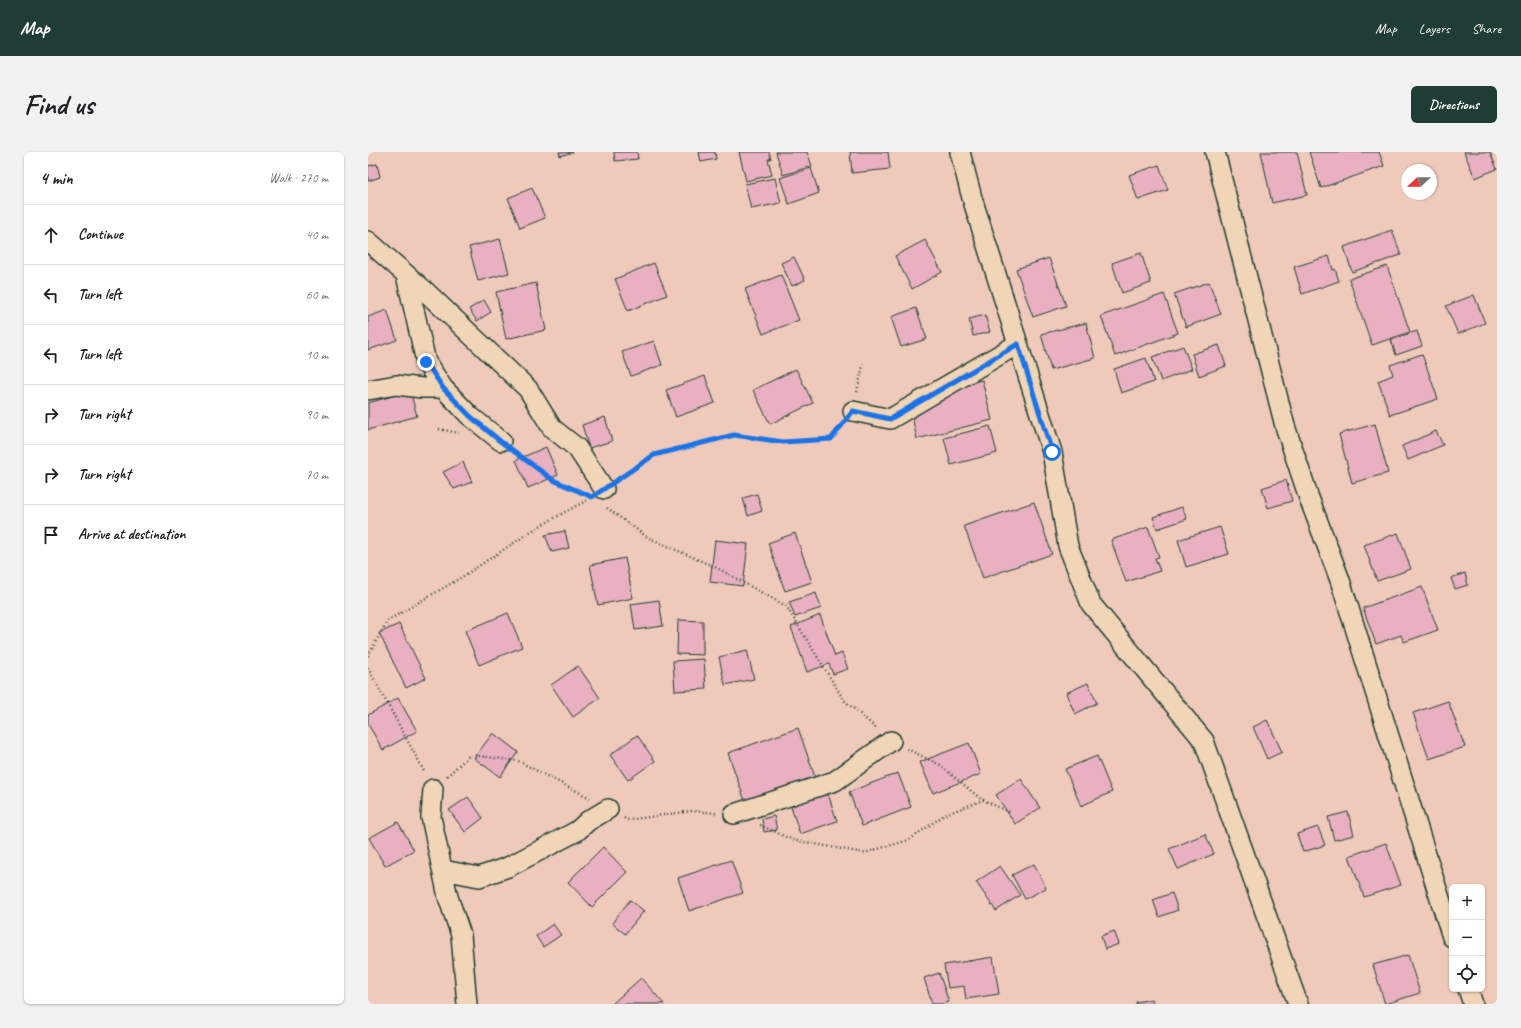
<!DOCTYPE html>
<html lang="en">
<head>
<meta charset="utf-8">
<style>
	body { margin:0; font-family:Caveat,sans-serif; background:#f2f2f2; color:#202124 }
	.controls { position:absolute; right:12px; bottom:12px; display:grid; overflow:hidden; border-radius:6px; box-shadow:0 1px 3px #0004 }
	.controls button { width:36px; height:36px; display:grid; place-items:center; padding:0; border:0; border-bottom:1px solid #e0e0e0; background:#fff; color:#202124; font:20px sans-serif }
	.compass { position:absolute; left:1033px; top:12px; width:36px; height:36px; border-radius:50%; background:#fff; box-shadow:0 1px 3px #0004; rotate:249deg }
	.stop { position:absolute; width:12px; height:12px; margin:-9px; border:3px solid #1a73e8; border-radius:50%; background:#fff }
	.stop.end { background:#1a73e8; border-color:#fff; box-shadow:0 1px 4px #0008 }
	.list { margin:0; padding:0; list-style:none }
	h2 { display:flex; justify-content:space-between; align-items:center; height:52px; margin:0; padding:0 16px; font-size:17px }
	h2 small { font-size:13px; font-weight:400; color:#757577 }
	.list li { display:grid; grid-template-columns:26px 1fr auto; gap:12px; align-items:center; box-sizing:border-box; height:60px; padding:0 16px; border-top:1px solid #e0e0e0 }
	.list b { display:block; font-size:15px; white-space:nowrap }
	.list em { font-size:13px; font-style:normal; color:#757577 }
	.icon { flex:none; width:22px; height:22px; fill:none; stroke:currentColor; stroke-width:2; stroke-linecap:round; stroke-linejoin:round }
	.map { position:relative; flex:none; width:1129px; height:852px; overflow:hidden; border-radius:6px }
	header { display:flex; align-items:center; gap:24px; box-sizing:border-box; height:56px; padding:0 20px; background:#1f3d34; color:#fff }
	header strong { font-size:19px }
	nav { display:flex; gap:22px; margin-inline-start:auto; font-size:14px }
	.intro { display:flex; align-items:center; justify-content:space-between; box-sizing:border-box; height:96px; padding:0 24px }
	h1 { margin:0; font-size:28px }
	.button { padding:10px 18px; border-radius:6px; background:#1f3d34; color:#fff; font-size:14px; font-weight:700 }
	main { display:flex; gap:24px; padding:0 24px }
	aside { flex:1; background:#fff; border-radius:6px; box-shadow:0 1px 3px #0004 }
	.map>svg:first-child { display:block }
	.building { fill:#e9b0c2; stroke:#1f3d34 }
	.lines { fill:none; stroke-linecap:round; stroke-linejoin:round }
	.minor-casing { stroke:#1f3d34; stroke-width:22 }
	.path { stroke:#1f3d34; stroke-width:2.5; stroke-dasharray:1 3; stroke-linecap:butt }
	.minor { stroke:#f1d5b7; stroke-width:19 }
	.route { stroke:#1a73e8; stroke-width:5 }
</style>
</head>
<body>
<header>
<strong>Map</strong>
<nav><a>Map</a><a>Layers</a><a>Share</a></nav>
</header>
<div class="intro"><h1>Find us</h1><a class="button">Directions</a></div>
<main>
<aside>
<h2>4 min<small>Walk · 270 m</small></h2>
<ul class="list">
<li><svg class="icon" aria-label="ahead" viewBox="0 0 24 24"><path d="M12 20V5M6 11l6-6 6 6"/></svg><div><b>Continue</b></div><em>40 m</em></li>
<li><svg class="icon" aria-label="left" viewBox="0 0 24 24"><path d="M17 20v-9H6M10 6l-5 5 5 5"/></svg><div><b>Turn left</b></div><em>60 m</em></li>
<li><svg class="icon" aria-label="left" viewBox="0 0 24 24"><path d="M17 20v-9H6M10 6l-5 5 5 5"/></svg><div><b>Turn left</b></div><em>10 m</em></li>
<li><svg class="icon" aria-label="right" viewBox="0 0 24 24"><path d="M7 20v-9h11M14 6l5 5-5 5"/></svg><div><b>Turn right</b></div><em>90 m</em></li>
<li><svg class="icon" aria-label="right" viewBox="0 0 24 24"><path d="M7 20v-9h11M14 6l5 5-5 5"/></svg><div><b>Turn right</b></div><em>70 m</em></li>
<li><svg class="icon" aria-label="arrive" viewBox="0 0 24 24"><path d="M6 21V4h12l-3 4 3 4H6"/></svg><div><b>Arrive at destination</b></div></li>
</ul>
</aside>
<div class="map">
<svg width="1129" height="852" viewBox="0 0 1129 852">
	<rect width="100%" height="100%" fill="#efcaba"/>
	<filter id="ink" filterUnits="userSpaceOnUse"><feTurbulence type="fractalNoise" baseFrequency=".025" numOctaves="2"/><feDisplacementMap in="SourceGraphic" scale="8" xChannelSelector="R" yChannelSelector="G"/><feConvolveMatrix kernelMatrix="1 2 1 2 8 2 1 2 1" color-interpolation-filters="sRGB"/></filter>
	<g filter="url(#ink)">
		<path class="building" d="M191,0H205L192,4Z
			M246,0H269L270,7L247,9Z
			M331,0H347L348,7L333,10Z
			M371,0H401L403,7H400L404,23L378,29Z
			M408,0H439L444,14L415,23Z
			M482,0H520L522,17L484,21Z
			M893,0H929L939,43L904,51Z
			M941,0H1011L1016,14L953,36Z
			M1096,0H1122L1129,17L1107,26Z
			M9,12L12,25L0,29V14Z
			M791,13L800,38L770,48L761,23Z
			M443,16L451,41L421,52L412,26Z
			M407,26L413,51L383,57L377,32Z
			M164,36L177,66L152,76L140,46Z
			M1024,78L1033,103L984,120L976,95Z
			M132,87L141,121L110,129L101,95Z
			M557,88L574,120L544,137L527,104Z
			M773,101L783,131L754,141L744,111Z
			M961,104L965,118L967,117L971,129L934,142L926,115Z
			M426,105L437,128L424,134L413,111Z
			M681,106L698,154L665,165L648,117Z
			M286,111L299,143L260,159L247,127Z
			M1019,114L1042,180L1004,193L981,127Z
			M413,123L431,168L395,182L377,137Z
			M841,130L853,162L818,175L806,142Z
			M168,131L178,178L138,187L128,140Z
			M796,142L810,181L747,204L733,164Z
			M1106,143L1117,171L1090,182L1078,154Z
			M116,148L123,160L109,169L101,157Z
			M548,156L559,187L533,195L523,165Z
			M19,158L29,188L0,198V165Z
			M617,163L622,180L605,184L601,167Z
			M718,171L727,206L683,218L673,182Z
			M1049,179L1054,194L1028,203L1023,188Z
			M286,189L294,213L263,224L254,200Z
			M851,193L858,214L831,224L824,202Z
			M815,194L824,217L793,229L784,205Z
			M1054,202L1070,247L1022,263L1010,229L1025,223L1022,213Z
			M778,206L786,230L753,241L746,217Z
			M428,217L445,251L402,272L385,238Z
			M337,224L347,251L308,265L298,238Z
			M614,228L624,268L549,287L540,246Z
			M42,239L49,264L0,278V251Z
			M237,265L244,289L221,296L214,273Z
			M1007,272L1020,321L984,331L971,282Z
			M622,274L629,301L583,313L576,286Z
			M1068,279L1075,293L1040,308L1034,294Z
			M178,295L190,323L160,336L148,308Z
			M95,310L104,330L86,337L75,320Z
			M918,328L924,349L900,356L894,336Z
			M389,342L394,359L380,364L375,346Z
			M666,350L684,402L615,426L596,374Z
			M814,355L819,367L789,377L785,365Z
			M780,375L791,405L787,406L792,419L758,430L743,388Z
			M852,375L861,402L818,415L810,388Z
			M197,379L201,396L184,400L177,383Z
			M427,381L444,430L417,439L400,391Z
			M1030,381L1043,417L1009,429L996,393Z
			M347,388L380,392L375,434L342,430Z
			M257,406L265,446L230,453L222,413Z
			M1097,421L1100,433L1087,437L1083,426Z
			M1054,435L1070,478L1036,490L1033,483L1008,492L995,456Z
			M448,441L453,456L427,465L421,450Z
			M291,448L295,474L267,478L263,452Z
			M140,461L154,495L111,513L97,479Z
			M452,463L467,504L474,501L480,517L465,522L461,512L439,520L423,475Z
			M310,468L335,469V503L309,502Z
			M31,472L58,526L38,536L11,481Z
			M379,498L386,527L357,533L351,505Z
			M336,507L338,537L307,539L305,509Z
			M210,514L232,546L205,565L183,533Z
			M720,531L729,551L707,562L698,541Z
			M30,546L49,579L15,598L0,572V563Z
			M1080,549L1097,595L1061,607L1045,561Z
			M899,568L914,600L899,607L885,575Z
			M430,576L447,625L377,649L360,601Z
			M125,581L150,600L132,625L106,606Z
			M269,583L287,609L260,628L242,603Z
			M601,591L613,622L565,641L552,610Z
			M729,604L744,640L713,654L697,617Z
			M530,621L543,655L494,674L481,640Z
			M653,627L672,656L647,672L628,643Z
			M459,639L469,669L432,682L422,652Z
			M100,645L115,666L97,680L81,658Z
			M980,660L986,683L966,688L960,665Z
			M406,664L409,678L396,680L394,667Z
			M30,670L46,698L17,714L1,686Z
			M950,675L957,693L935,700L929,682Z
			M837,682L846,702L810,717L801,697Z
			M1018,691L1033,733L996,745L981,704Z
			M235,695L259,720L224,755L200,730Z
			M363,708L375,741L321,759L310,726Z
			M666,712L678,736L657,747L644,723Z
			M632,714L652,743L628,759L608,730Z
			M804,741L810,758L791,765L785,748Z
			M262,748L276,759L257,782L244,771Z
			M185,772L193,783L175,795L168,784Z
			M746,779L751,792L737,797L733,784Z
			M1040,803L1052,841L1017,852L1005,813Z
			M625,805L631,842L598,847L596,834L580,836L576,813Z
			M571,821L581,850L573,852H564L556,826Z
			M273,826L296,852H244Z
			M784,847L785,852H768V850Z"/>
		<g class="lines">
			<defs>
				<path id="minor" d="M592,0L604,46L684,300L700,394L723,452L836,589L930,852
					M847,0L917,274L941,346L972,428L1084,785
					M0,89L57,139L160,237L184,276L209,296L236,337
					M38,123L58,210L75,236L102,264L133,289
					M0,238L28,233L54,236H75
					M485,259L522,267L650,192
					M65,637L63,665L80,745L93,783L99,852
					M366,662L467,629L523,589
					M75,718L111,725L140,715L209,679L220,669L240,657
					M1100,837L1105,852"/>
			</defs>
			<use href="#minor" class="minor-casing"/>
			<path class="path" d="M489,240L496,209
				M71,277L91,281
				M147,300L185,328L216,342
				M251,326L286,303L366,283L415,290L463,287L473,273
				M239,356L279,385L349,416L418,454L476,548L509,577
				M0,504L19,469L94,425L170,375L221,347
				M0,516L57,621
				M539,597L572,613L614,648
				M79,624L102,603L150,609L222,646
				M256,666L259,668L324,659L348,661
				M392,673L425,688L496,701L541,688L576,663L615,648L644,661"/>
			<use href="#minor" class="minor"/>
		</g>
	</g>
	<g class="lines" filter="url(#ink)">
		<path class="route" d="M58,210L75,236L102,264L132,289L185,328L224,345L286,303L366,283L415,290L463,287L485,259L522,267L650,192L684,300"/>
	</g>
</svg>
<div class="controls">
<button>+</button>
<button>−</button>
<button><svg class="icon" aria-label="locate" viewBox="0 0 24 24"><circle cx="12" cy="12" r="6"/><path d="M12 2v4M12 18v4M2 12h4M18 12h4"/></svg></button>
</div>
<svg class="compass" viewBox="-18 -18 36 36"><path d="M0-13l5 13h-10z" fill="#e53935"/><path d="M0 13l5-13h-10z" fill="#757577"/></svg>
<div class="stop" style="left:684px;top:300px"></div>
<div class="stop end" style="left:58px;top:210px"></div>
</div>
</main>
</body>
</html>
